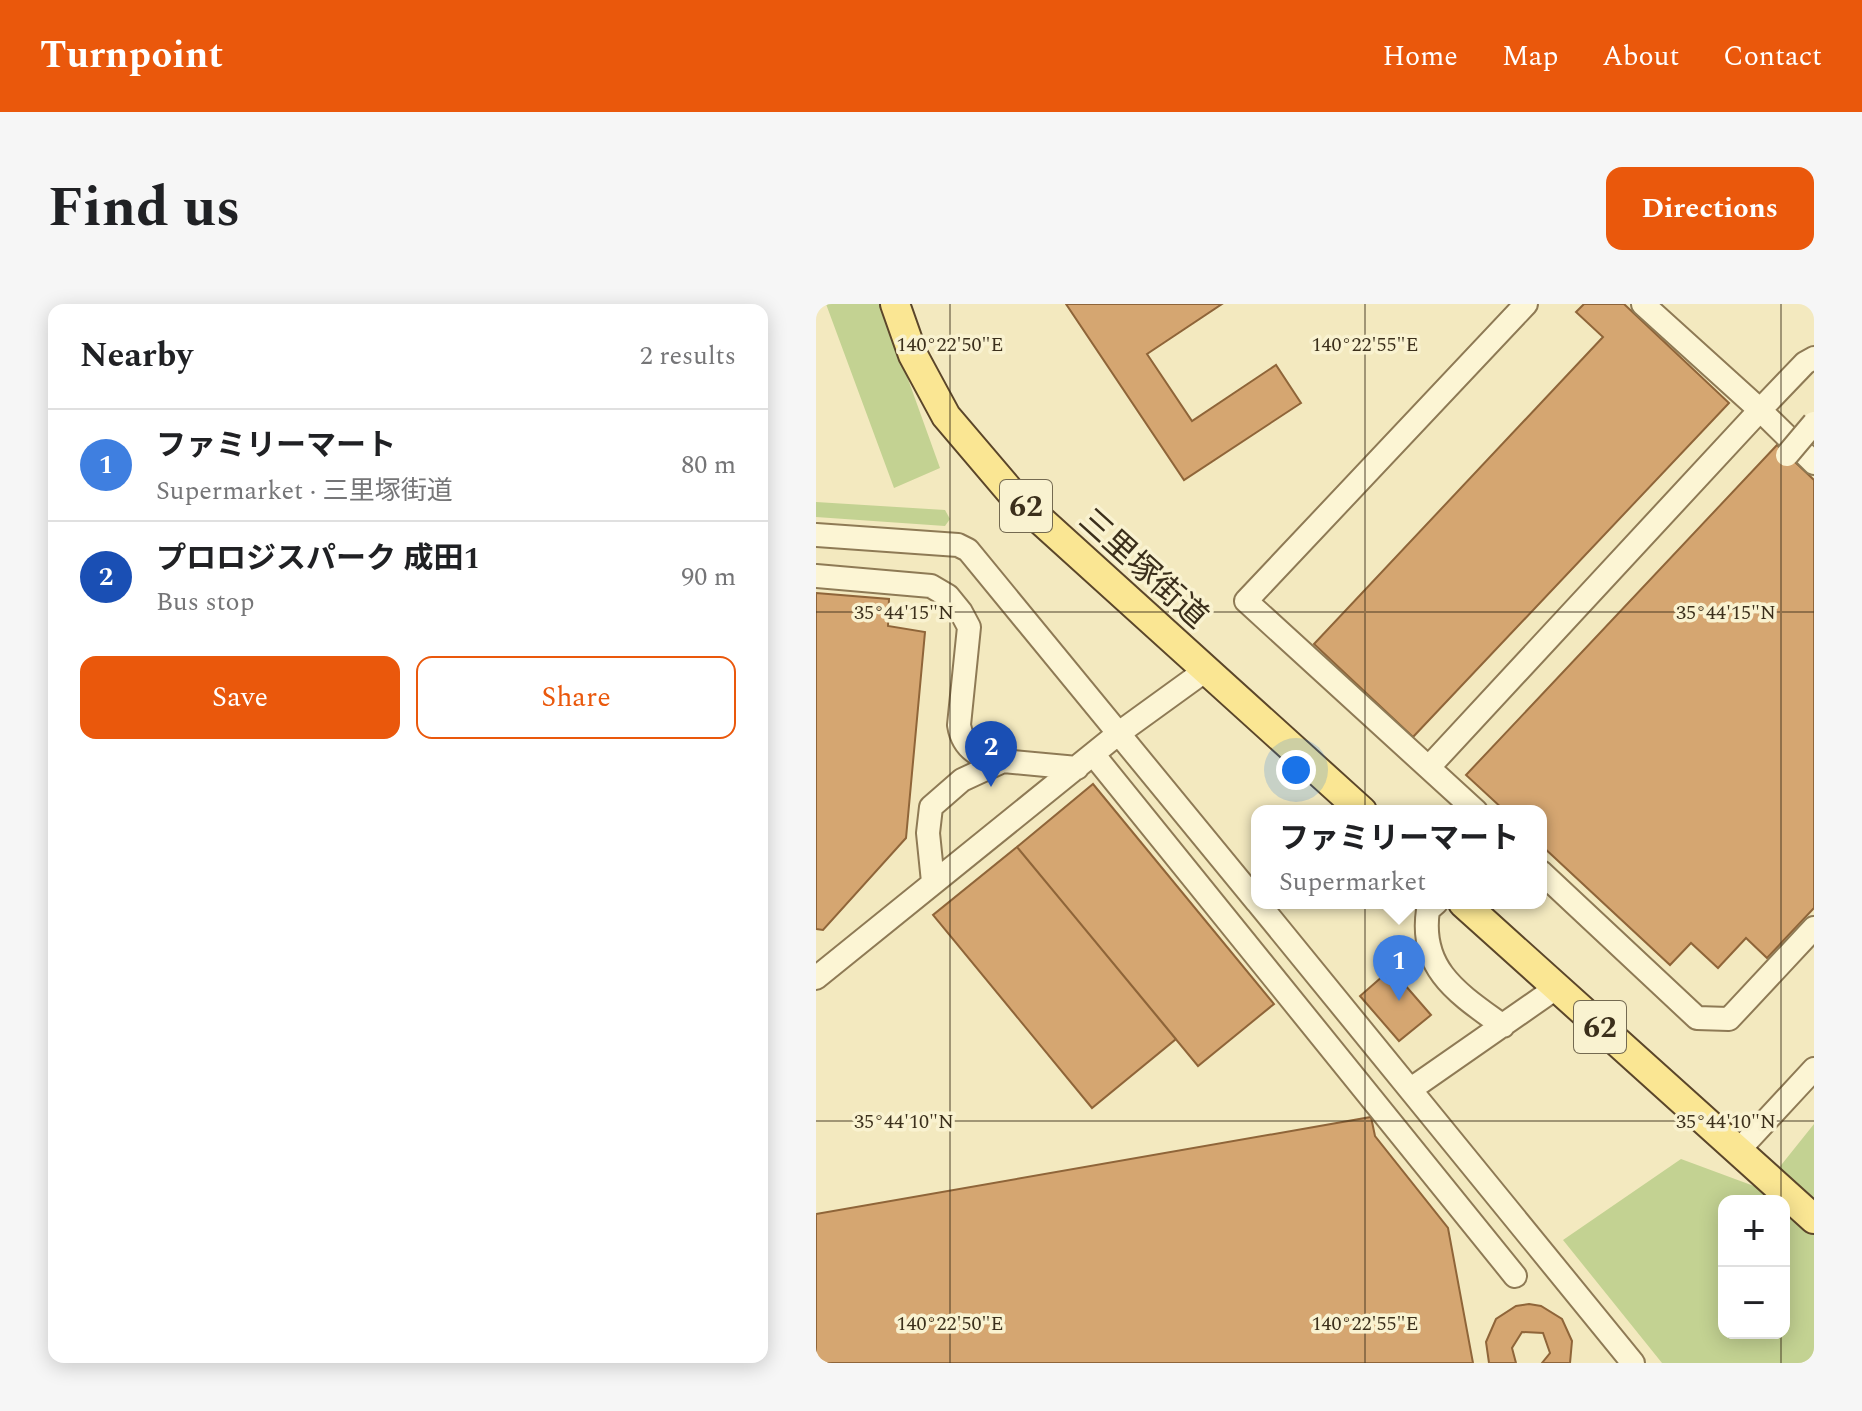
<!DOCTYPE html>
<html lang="en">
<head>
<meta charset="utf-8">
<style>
	body { margin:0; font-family:Spectral,"Noto Sans JP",serif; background:#f6f6f6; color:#202124 }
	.controls { position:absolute; right:24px; bottom:24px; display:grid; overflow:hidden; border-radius:16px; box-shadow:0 4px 20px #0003 }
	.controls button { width:72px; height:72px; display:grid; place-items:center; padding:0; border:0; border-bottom:2px solid #e0e0e0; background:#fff; color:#202124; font:40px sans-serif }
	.you { position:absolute; left:480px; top:466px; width:28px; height:28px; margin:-20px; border:6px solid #fff; border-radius:50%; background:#1a73e8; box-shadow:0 0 0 12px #1a73e833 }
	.badge { display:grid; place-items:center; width:52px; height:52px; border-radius:50%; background:#ea580c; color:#fff; font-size:26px; font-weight:700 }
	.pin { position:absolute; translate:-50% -66px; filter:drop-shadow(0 2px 4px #0008) }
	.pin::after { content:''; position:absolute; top:42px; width:28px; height:24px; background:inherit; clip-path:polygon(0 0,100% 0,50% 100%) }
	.popup { position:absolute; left:435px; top:501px; width:296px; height:104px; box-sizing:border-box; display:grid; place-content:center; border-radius:16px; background:#fff; filter:drop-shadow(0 2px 6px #0005); font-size:26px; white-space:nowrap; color:#757577 }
	.popup b { font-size:30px; color:#202124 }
	.popup::after { content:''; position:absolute; left:50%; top:100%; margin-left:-16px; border:16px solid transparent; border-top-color:#fff }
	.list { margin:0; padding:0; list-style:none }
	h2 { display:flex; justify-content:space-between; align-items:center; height:104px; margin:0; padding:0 32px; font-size:34px }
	h2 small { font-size:26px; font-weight:400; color:#757577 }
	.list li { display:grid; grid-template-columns:52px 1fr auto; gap:24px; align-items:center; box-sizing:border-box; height:112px; padding:0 32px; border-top:2px solid #e0e0e0 }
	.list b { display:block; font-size:30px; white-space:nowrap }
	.list p { margin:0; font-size:26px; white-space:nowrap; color:#757577 }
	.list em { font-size:26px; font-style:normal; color:#757577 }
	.actions { display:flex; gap:16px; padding:24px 32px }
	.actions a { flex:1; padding:18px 0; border:2px solid #ea580c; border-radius:16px; text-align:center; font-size:28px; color:#ea580c }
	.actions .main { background:#ea580c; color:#fff }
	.map { position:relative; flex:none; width:998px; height:1059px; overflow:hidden; border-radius:16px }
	header { display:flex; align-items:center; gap:48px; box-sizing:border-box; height:112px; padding:0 40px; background:#ea580c; color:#fff }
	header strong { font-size:38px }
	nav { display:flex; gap:44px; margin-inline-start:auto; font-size:28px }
	.intro { display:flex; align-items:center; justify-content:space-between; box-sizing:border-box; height:192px; padding:0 48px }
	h1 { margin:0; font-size:56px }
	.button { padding:20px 36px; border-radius:16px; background:#ea580c; color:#fff; font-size:28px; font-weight:700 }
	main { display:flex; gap:48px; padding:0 48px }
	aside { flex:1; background:#fff; border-radius:16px; box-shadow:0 4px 20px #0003 }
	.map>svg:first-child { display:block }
	.green { fill:#c3d292; fill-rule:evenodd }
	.building { fill:#d5a671; stroke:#8f6539; stroke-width:2 }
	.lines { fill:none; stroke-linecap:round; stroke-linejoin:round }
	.minor-casing { stroke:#8e7a55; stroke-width:26 }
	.major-casing { stroke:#5b462a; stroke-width:32 }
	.minor { stroke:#fcf5d4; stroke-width:22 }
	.major { stroke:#fae693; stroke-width:28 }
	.minor-bridge-casing { stroke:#8e7a55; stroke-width:26; stroke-linecap:butt }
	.minor-bridge { stroke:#fcf5d4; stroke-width:22 }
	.ticks { fill:none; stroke:#3b2f1b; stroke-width:2; stroke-opacity:0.45 }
	.labels { text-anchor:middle; stroke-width:7; stroke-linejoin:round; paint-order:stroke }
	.shield { fill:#f9f2d0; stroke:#746a51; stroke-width:2 }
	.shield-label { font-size:30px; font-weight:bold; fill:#3b2f1b }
	.street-label { font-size:32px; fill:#3b2f1b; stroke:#f9f2d0 }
	.ticks-label { font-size:20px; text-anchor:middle; fill:#3b2f1b; stroke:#f9f2d0; stroke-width:7; stroke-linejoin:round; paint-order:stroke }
</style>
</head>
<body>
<header>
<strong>Turnpoint</strong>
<nav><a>Home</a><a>Map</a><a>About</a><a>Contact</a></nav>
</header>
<div class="intro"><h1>Find us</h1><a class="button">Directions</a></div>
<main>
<aside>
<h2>Nearby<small>2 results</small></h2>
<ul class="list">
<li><span class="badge" style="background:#3f7fe0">1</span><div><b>ファミリーマート</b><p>Supermarket · 三里塚街道</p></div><em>80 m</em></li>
<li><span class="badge" style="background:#1a4fb4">2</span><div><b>プロロジスパーク 成田1</b><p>Bus stop</p></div><em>90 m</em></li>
</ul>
<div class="actions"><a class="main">Save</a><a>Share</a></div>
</aside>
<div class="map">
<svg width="998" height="1059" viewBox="0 0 998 1059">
	<rect width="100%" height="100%" fill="#f3e9bf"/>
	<path class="green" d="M10,0H65L124,164L78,184Z
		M0,198L129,206L134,215L129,222L0,213Z
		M998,820V1059H846L747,936L865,855L946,885ZM908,897H968V1029H908Z"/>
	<path class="building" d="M250,0H406L331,50L376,117L460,61L485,99L368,176Z
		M768,0H808L913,99L597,433L498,340L787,33L760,8Z
		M961,141L998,176V604L951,654L930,634L902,664L875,639L854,661L725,541V507H689L650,471Z
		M0,289L73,295L72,322L109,328L90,534L7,626L0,625Z
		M277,480L458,700L382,762L201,543Z
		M201,543L360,735L276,804L117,611Z
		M575,665L615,711L583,737L544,692Z
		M555,813L559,832L632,924L657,1059H0V910Z
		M713,1000L725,1002L746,1015L756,1037L754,1059H726L734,1049L727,1029L706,1028L696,1044L700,1059H673L670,1038L680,1015L700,1002Z"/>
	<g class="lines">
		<defs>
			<path id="minor" d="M827,0L944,106L998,159
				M0,231L142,241L152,246L441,598
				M0,272L115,282L132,292L145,308L153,323L143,421C147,446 164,454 187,457
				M277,450L699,972
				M613,463L944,106L989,59L998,54
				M660,507L430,297L710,0
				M725,568L881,714L913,715L998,624
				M117,578L112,529L115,503L146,476L187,457L261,464
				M442,599L817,1059
				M620,599L612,606C603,666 643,690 687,722
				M0,674L303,429L390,366
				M595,785L740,684
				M921,848L998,765"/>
			<path id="major" d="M79,0L97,51L130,112L198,192L546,507
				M647,599L998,915"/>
		</defs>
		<use href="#minor" class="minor-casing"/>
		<use href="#major" class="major-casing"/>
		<use href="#minor" class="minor"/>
		<use href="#major" class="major"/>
		<defs>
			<path id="minor-bridge" d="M971,151L998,119"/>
		</defs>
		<use href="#minor-bridge" class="minor-bridge-casing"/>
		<use href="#minor-bridge" class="minor-bridge"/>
	</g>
	<path class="ticks" d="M134,0V1059M549,0V1059M965,0V897M0,308H998M0,817H998M965,1029V1059"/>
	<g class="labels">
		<g class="shield">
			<rect x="184" y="176" width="52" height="52" rx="6"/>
			<rect x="758" y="697" width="52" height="52" rx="6"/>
		</g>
		<g class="shield-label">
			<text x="210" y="212">62</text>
			<text x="784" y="733">62</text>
		</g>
		<g class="street-label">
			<text transform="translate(328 264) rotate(42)" y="11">三里塚街道</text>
		</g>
	</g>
	<g class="ticks-label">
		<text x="134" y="47">140°22'50"E</text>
		<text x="549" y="47">140°22'55"E</text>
		<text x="88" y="315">35°44'15"N</text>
		<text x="910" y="315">35°44'15"N</text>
		<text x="88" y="824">35°44'10"N</text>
		<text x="910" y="824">35°44'10"N</text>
		<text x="134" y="1026">140°22'50"E</text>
		<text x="549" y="1026">140°22'55"E</text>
	</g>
</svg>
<div class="controls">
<button>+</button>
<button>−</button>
</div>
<div class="you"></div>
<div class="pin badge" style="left:583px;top:697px;background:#3f7fe0">1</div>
<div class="popup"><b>ファミリーマート</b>Supermarket</div>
<div class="pin badge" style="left:175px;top:483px;background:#1a4fb4">2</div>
</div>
</main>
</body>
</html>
